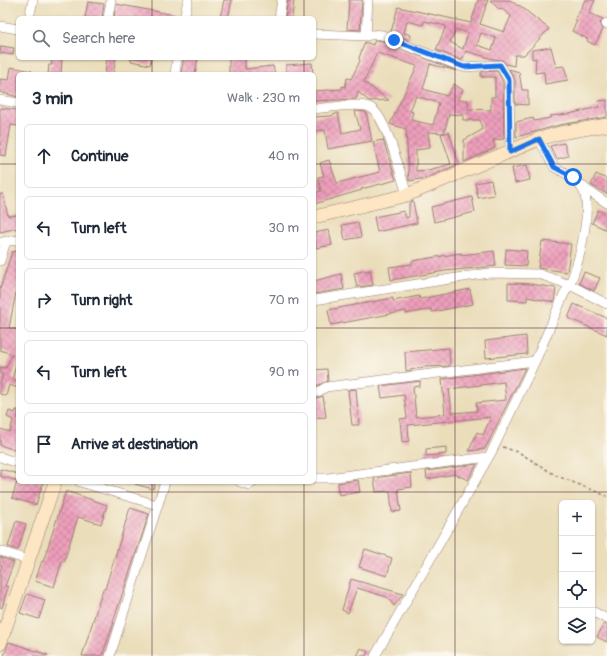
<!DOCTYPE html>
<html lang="en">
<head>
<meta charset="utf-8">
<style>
	body { margin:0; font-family:Pangolin,sans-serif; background:#f2f2f3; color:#1f2937 }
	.controls { position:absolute; right:12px; bottom:12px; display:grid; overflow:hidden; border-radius:6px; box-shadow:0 1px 3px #0004 }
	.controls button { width:36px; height:36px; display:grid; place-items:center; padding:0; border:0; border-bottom:1px solid #e0e1e3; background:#fff; color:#1f2937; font:20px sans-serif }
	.stop { position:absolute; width:12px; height:12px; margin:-9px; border:3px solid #1a73e8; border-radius:50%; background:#fff }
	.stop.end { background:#1a73e8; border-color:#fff; box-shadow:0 1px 4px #0008 }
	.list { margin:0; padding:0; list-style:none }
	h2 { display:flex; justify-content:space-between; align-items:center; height:52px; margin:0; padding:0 16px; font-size:17px }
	h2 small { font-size:13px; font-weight:400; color:#747a83 }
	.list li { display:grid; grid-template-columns:26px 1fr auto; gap:12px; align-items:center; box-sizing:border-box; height:64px; margin:0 8px 8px; padding:0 8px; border:1px solid #e0e1e3; border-radius:6px }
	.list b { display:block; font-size:15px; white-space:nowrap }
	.list em { font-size:13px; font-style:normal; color:#747a83 }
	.icon { flex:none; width:22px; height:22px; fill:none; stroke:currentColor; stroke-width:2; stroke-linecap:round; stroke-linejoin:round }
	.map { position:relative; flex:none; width:607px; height:656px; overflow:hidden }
	.search { position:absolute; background:#fff; box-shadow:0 1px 3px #0004; left:16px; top:16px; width:300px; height:44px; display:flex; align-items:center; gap:10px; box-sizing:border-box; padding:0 14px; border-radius:6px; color:#747a83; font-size:15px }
	.panel { position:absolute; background:#fff; box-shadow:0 1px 3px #0004; left:16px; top:72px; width:300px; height:412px; border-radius:6px }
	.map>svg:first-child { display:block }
	.building { fill:url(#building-cross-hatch); fill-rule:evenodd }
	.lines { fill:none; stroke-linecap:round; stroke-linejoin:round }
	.street-casing { stroke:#9a7e72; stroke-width:10 }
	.secondary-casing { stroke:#9a7e72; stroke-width:14 }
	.path { stroke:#9a7e72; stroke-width:1.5; stroke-dasharray:3 3; stroke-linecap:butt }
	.street { stroke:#fff; stroke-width:9 }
	.secondary { stroke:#fce6c4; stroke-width:13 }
	.route { stroke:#1a73e8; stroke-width:5 }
	.grid { fill:none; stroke:#4a1f2b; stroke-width:1; stroke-opacity:0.55 }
</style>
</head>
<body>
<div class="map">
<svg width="607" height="656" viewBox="0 0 607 656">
	<defs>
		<pattern id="building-cross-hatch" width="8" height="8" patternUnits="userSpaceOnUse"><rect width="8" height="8" fill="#ed9fbb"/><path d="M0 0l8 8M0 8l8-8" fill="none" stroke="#c28198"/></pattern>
	</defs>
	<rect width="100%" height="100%" fill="#fbf7ec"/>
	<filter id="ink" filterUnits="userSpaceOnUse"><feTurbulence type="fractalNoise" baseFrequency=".025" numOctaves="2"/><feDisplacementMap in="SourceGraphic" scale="8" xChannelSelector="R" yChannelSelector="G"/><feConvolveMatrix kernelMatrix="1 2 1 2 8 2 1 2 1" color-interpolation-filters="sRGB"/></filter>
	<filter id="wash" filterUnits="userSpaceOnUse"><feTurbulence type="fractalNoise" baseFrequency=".012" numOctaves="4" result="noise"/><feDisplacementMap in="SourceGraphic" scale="16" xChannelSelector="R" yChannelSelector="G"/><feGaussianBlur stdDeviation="0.9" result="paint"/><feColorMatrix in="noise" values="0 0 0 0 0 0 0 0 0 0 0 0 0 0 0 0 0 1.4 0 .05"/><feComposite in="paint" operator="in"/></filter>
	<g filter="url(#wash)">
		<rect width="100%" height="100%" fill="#eaddba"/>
		<g id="blocks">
			<path class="building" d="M224,0H232L228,18H220Z
				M288,0H294L292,18H285Z
				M349,0H362L360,30L347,29Z
				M478,0H488L480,24L504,32L511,16L501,8L499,9L490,0H510L518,6L519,5L549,29L524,55H515L514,66L506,64L502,60L493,59L466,51L462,60L436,50L446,26L424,21L423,25L407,21L404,33L411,35L409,40L391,32L398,7L471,23ZM456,29L468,33L463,49L450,42ZM481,33L496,38L492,50L477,45Z
				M585,0H595L589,13L603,19L600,23L603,29L595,45L587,41L588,39L572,31L577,21L575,20Z
				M88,2L104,4L102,18H85Z
				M116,4L175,15V18H114Z
				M375,40L382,41L457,71L430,64L423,89L447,96L454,84L463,90L457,100H468V109L491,110V97H495V77H481V72L497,71L503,82L504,139L493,140L495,148L464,162V140L482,130L480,120H463V115L449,114L444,133L428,132L430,148L416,150V171L428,170L451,164L441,134L449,132L459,164L426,178L409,181L406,129L390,124L417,66L377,53L364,82L389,100L369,101L358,92L356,99L314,101V91L342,89V86L345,87L347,78L351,79L360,61L359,58L365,42L373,45ZM416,96L439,103L433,125L411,120L413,112L410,111Z
				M1,46L14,48L13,55L0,53Z
				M551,47L556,67L564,66L568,80L545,84L544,72L535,73L536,58L532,59V50Z
				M51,58H62L61,74H48L49,65H52Z
				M107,58H116L113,74H105Z
				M131,58H151L150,65L131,61Z
				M184,58H198L195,74H181Z
				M229,58H245V69L273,66L275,74H229Z
				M312,63L313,74H286V65Z
				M11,67L32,71V74H18V97L0,92V79L9,80Z
				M509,69L519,72L522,90H528V105L515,104V80Z
				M607,100V117L559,125L516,137V122L533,118L534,121L550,118V116L569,114L599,107L598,101Z
				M2,108L18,110V126L11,125L6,156L0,155V109Z
				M355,111L366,112L372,141L328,149L325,130L314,131V117L331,116L338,113L342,133L360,129Z
				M383,140L396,180L361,189L362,190L314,204V193L321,191L318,177L324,176L320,163L329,160L337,183L380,172L373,142Z
				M564,143L568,156L557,159L550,146Z
				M527,165L530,180L515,183L512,168Z
				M596,174L607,179V194L591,185Z
				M491,180L494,195L478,198L475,183Z
				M0,194H3L8,216L18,215V228L0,232Z
				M472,197L475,212L434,222L431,207Z
				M413,201L417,223L377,232L374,217L404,211L406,218L409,217V203Z
				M598,210L607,214V230L592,223Z
				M358,222L361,237L345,240L342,225Z
				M329,230L332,245L316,248L314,233Z
				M542,241L571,244L567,272L538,268Z
				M506,249L527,251L526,266L505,265Z
				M18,251V282L9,328L18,330V359L12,379L18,381V388L9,385L6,396L0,394V384L3,375L0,374V367L6,368L12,354L0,350V289L12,252Z
				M494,251L496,266L445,271L391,280L389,267L412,264V261L461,253V255Z
				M370,270L373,285L357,287L354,273Z
				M584,272L600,278L594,291L579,283Z
				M341,274L344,289L314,294V281Z
				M508,283L531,284L556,288L554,302L527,297V301L508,300Z
				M470,289L473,304L432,312L431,309L406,314V311L331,325L328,310L393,298V301L419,296L420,299Z
				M574,304L607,318V335L568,318Z
				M526,336L527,354L486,358L485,341Z
				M449,348L450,366L424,367L406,371L405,352Z
				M525,368L485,449L469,451L477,432L483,435L491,417L408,425L409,441L402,442L400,419L407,418L404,395L382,398L380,386L420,381V386L413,387L416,417L445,414L442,379ZM504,382L506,400L476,403L477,411L452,413L449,389Z
				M327,369L328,381L314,387V370Z
				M356,389L359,425H352L348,390Z
				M323,396L326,417L314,418V399Z
				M16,410H18V451L0,445V429L10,432L13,420L7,417L9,411L15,413Z
				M446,447V454L426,456V449Z
				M477,464L468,480L455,474L427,479L426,471Z
				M0,469L18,474V481L0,476Z
				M411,473L412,487L398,489L401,511L392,512L390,491L376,492L374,478Z
				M358,480L360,492L339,495L338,483Z
				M17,482H43L36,505L12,498Z
				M135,482H156L153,489L135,484Z
				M66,491L107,505L101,524L78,517L64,561H62L54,587L35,581L42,561L43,562Z
				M130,508L149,514L113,622H114L102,656H82L103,589H105Z
				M16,521L26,524L18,550L8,547Z
				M365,549L392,558L387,576L359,567Z
				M0,557L14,562L5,586L8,587L2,608L0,607V571L2,565H0Z
				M351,579L403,594L394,606L387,597L357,588L348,613L342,610Z
				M27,594L45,600L39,619L20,613Z
				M604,624L607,625V642L597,637Z
				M9,642L48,655L47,656H4Z
				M361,648L368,652L366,656H357Z"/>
		</g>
	</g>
	<g filter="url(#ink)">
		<use href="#blocks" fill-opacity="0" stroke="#9a7e72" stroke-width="1"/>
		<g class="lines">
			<defs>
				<path id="street" d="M29,18L33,0
					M108,18L111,0
					M184,18L188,0
					M279,18L282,0
					M606,24L607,23
					M0,26L18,29
					M314,34L366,36L368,0
					M366,36C378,33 384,34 394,41L463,67L500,65L509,80L510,152
					M175,74L177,58
					M0,100L18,103
					M314,109C329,108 355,102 369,107C386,113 401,177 407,195
					M539,139L554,167L573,177L587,190L607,203
					M2,242L18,240
					M0,261L6,241
					M314,300L489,273L539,274L570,285L607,304
					M314,393L318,392L326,387L535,361
					M0,457L18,463
					M314,478H328L488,457
					M80,482L157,505
					M240,482L249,485L254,482
					M0,551L28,560
					M592,611L607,619
					M110,656L165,482
					M375,656L492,451L537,357L564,294C577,275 592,215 584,192C582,187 577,182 573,177"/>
				<path id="secondary" d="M314,217L407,195L539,139L560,133L607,125
					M0,644L55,482"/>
			</defs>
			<use href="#street" class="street-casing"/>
			<use href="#secondary" class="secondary-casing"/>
			<path class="path" d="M503,447L520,453L555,475L607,496"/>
			<use href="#street" class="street"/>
			<use href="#secondary" class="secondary"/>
		</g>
	</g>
	<g class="lines" filter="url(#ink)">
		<path class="route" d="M394,40L464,67L500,65L509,80L510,152L539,139L554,167L573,177"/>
	</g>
	<path class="grid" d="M152,0V18M304,0V18M455,0V656M152,58V74M304,58V74M0,164H18M314,164H607M0,328H18M314,328H607M152,482V656M304,482V656M0,492H607"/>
</svg>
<div class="controls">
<button>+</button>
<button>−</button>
<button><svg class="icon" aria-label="locate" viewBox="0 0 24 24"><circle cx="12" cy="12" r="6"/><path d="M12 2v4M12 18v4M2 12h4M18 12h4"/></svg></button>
<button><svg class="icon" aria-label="layers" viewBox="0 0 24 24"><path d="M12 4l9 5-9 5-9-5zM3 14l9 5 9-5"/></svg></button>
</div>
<div class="stop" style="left:573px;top:177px"></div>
<div class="stop end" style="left:394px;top:40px"></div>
<div class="search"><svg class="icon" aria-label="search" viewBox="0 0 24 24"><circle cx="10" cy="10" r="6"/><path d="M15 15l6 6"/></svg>Search here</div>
<section class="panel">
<h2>3 min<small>Walk · 230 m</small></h2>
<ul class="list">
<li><svg class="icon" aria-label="ahead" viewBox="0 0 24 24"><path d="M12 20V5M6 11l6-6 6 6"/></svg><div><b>Continue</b></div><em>40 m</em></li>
<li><svg class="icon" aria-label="left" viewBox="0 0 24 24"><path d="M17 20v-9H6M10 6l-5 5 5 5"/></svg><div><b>Turn left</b></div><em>30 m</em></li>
<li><svg class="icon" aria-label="right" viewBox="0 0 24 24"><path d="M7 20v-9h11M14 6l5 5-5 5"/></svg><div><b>Turn right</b></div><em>70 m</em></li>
<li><svg class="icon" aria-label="left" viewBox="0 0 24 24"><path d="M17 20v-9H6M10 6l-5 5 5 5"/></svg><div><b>Turn left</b></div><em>90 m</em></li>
<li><svg class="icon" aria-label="arrive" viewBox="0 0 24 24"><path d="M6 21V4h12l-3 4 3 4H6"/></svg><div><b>Arrive at destination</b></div></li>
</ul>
</section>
</div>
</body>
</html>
